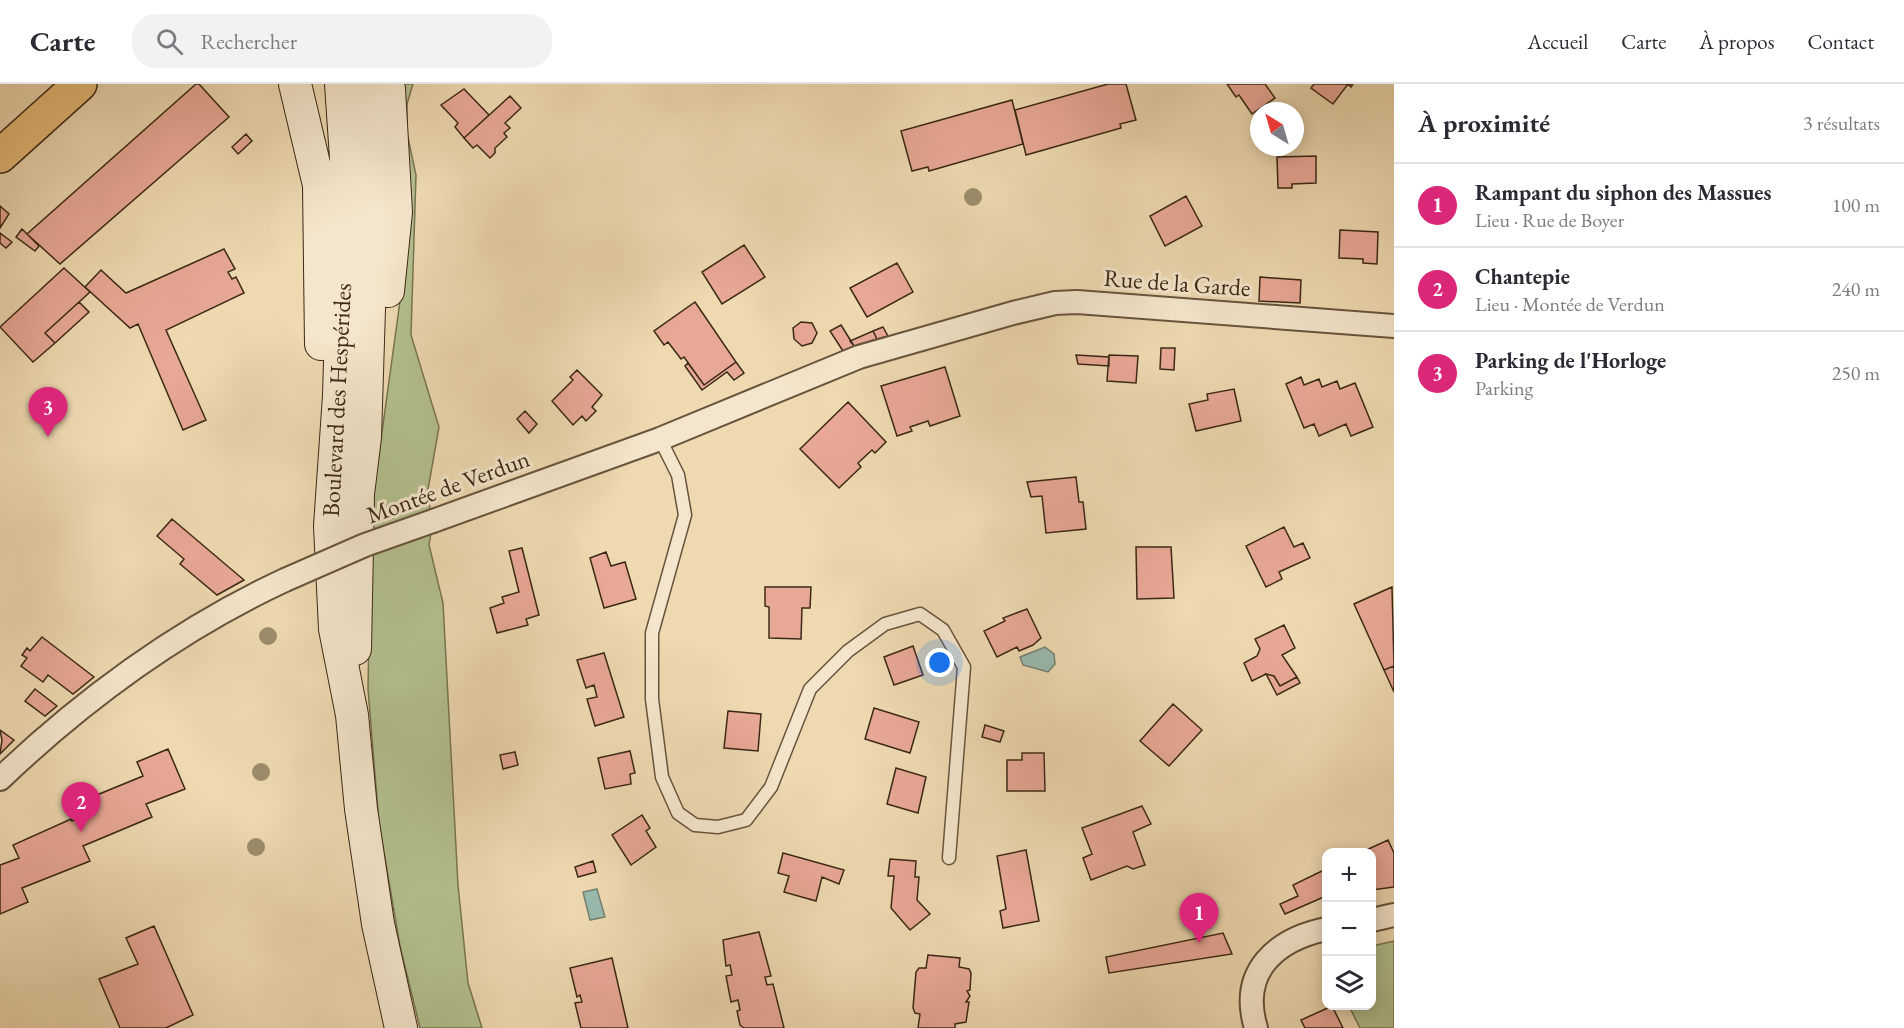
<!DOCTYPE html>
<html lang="fr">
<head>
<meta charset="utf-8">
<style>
	body { margin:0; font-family:"EB Garamond",serif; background:#f2f2f3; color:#2b2b33 }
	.controls { position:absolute; right:18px; bottom:18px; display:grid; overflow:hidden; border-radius:12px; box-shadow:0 3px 15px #0003 }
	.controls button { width:54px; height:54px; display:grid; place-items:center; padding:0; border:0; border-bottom:2px solid #e1e1e2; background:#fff; color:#2b2b33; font:30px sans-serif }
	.compass { position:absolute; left:1250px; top:18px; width:54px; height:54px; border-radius:50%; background:#fff; box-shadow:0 3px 15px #0003; rotate:323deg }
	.you { position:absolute; left:940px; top:579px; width:21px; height:21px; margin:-15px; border:4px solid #fff; border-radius:50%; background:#1a73e8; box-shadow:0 0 0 9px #1a73e833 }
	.badge { display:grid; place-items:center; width:39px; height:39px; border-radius:50%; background:#db2777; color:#fff; font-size:20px; font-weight:700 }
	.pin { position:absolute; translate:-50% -50px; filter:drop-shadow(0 2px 3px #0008) }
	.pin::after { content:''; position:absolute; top:32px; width:21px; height:18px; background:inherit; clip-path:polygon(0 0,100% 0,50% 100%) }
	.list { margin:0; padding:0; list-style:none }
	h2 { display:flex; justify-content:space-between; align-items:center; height:78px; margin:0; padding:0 24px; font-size:26px }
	h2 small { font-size:20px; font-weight:400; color:#7c7c81 }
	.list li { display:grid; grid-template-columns:39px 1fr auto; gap:18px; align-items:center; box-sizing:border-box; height:84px; padding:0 24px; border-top:2px solid #e1e1e2 }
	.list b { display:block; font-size:22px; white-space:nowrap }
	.list p { margin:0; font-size:20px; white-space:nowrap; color:#7c7c81 }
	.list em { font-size:20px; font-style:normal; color:#7c7c81 }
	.icon { flex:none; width:33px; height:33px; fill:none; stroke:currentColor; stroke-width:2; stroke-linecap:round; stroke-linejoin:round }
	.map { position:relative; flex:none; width:1394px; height:944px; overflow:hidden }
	header { display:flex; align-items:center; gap:36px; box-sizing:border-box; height:84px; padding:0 30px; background:#fff; border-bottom:2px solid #e1e1e2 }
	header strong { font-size:28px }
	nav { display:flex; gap:33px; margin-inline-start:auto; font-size:21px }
	.search { width:420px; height:54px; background:#f2f2f3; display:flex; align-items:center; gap:15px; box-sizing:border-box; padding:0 21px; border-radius:24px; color:#7c7c81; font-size:22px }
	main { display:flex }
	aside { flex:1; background:#fff }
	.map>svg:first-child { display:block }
	.green { fill:#b4c08f; stroke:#787452; stroke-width:1.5 }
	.water { fill:#99baaf; stroke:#738072; stroke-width:1.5 }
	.building { fill:#e8a896; stroke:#3b2816; stroke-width:1.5 }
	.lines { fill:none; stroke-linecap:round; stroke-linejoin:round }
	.service-casing { stroke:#68543d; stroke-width:15 }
	.minor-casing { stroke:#68543d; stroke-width:26 }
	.secondary-casing { stroke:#3b2816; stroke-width:34 }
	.primary-casing { stroke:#3b2816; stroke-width:36 }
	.service { stroke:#f4e6cc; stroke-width:12 }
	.minor { stroke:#f4e6cc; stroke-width:22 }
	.secondary { stroke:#f4e6cc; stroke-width:32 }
	.primary { stroke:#e7bc78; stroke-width:33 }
	.minor-bridge-casing { stroke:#68543d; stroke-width:26; stroke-linecap:butt }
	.minor-bridge { stroke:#f4e6cc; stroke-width:22 }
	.tree { fill:#9c8d6c }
	.labels { text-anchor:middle; stroke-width:6; stroke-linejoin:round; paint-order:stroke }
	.street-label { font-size:24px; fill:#3b2816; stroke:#f4e6cc }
</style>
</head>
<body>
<header>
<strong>Carte</strong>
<div class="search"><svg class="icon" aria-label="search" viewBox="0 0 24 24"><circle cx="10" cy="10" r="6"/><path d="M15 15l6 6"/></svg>Rechercher</div>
<nav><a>Accueil</a><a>Carte</a><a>À propos</a><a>Contact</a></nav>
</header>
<main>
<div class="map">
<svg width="1394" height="944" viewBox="0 0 1394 944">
	<rect width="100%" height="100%" fill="#eed9b1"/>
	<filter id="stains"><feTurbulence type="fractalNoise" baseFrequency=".00333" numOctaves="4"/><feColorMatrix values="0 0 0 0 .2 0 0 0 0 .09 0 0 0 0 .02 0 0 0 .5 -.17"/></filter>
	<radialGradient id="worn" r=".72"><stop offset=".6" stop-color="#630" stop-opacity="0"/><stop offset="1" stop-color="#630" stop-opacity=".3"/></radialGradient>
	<path class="green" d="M400,0H413L407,20V49L416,91L411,251L439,343L427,411L433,437L429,461L443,519L458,801L468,899L482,944H420L400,862L379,739L368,605L371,428L401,210Z
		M1394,857V944H1360L1349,922H1372V862Z"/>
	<path class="water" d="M1045,563L1054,570L1055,580L1048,588L1023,581L1020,573Z
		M597,805L605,833L590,836L583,808Z"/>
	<path class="building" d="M196,0H199L229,33L60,180L27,150Z
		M1108,0H1126L1136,36L1120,40L1121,44L1026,71L1015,26Z
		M1227,0H1265L1275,14L1252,30L1239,11L1236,13Z
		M1314,0H1353L1351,3L1348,0L1333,20L1311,4Z
		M464,5L489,31L464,54L455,43L458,39L441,21Z
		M510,12L521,24L505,39L510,44L504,49L507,53L495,64V69L490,74L477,61L473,64L464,54Z
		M1012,16L1023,60L929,87L928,83L912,87L901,47Z
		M246,50L252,57L238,70L232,63Z
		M1316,72V99L1292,100V104H1278L1277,73Z
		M1186,112L1202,142L1165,162L1150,132Z
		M0,122L9,130L0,144Z
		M22,145L39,162L35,167L16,153Z
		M1340,146L1378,148L1377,180L1363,179V175L1339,174Z
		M0,149L12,158L6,164L0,159Z
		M744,161L765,193L722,220L702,188Z
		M224,165L235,185L228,188L232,195L236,193L244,209L166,246L206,336L183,346L138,240L130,244L85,203L101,186L126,209Z
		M897,179L913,208L867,233L850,204Z
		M64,184L90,208L45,249L55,259L33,278L0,243Z
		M1260,193L1301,196L1300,219L1259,217Z
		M79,218L89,228L55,259L45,249Z
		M695,218L736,278L704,301L684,273L681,275L668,258L664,261L654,247Z
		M801,238L812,239L817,249L812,259L802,262L794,255L793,244Z
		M841,241L854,262L843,267L830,247Z
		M883,243L888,252L877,255L873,247Z
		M873,247L877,255L854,262L850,257Z
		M1161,264H1175L1174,286L1160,285Z
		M1076,271L1109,273V282L1078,280Z
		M1109,271L1138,272L1136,299L1107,297Z
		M736,278L744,289L734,296L727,288L702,306L685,282L688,279L704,301Z
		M945,283L960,332L930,342L928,337L910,343L912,347L897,352L881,302Z
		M577,286L602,311L592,323L596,327L586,337L582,332L573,341L552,317L573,296L570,293Z
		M1301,293L1304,301L1319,295L1322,303L1337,297L1340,305L1355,299L1373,343L1351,352L1346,340L1319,352L1314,340L1304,344L1286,300Z
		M1234,305L1241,337L1196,347L1189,320L1208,316L1207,310Z
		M848,318L886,358L875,369L872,366L858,379L861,383L839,404L800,365Z
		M525,327L537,340L529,349L517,335Z
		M1076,393L1079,418H1083L1086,445L1046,449L1042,412L1031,413L1027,398Z
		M172,435L244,496L217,511L180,480L184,475L157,452Z
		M1284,443L1294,463L1303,459L1310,474L1279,488L1282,495L1266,503L1246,462Z
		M1136,463H1171L1174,514L1137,515Z
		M522,464L539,531L526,535L528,541L497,549L490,524L504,519L502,513L519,508L509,467Z
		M606,468L611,482L625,478L636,515L604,524L590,474Z
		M765,503H811L810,524H802L801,555L769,554V523L765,522Z
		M1392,503L1394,582L1384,586L1354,520Z
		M1027,525L1041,554L1033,561L1019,567L1017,563L997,573L984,547L1005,537L1003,534Z
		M1284,541L1295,564L1282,571L1297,593L1280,602L1274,592L1266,590L1252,597L1244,579L1257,572L1260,565L1255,555Z
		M42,553L94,593L73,610L48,591L43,598L21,582L27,574L22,571L27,564L30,567Z
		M913,562L923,591L894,601L884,573Z
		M604,569L624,633L595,642L587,615L597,613L594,601L586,604L577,576Z
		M1394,582V608L1384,586Z
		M1266,590L1274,592L1280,602L1297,593L1300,599L1277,611Z
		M35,605L57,622L45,632L25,617Z
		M1173,620L1202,646L1169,682L1140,657Z
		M874,624L919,638L910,669L865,655Z
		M728,627L761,630L758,667L724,664Z
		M985,641L1004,647L1000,658L982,653Z
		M0,646L14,656L0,670L2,656Z
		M168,665L185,705L146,720L152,733L83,762L90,777L22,804L28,818L0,830V781L19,774L13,761L71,735L72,737L81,733L75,720L143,692L137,678Z
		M630,667L635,689L630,690L631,700L605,705L598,674Z
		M515,668L518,681L503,685L500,671Z
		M1022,669H1044L1045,707H1007V676H1022Z
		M896,684L926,693L918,729L887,720Z
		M1142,722L1151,740L1133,748L1145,781L1133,785L1127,782L1091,796L1083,774L1092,770L1082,744Z
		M642,731L650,744L646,747L656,763L631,781L612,751Z
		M1388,756L1394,769V803L1372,806V768H1362Z
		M1026,766L1039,837L1003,844L1000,827L1006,825L997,772Z
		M783,769L844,786L839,800L822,793L816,817L784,808L789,792L778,789Z
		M890,775L916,777L915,793H919L917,816L930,830L910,846L891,824L894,792H888Z
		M593,777L596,788L578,793L575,783Z
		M1326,785V812L1285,830L1280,820L1298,812L1293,801Z
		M154,842L193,931L166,944H120L99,895L138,880L126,854Z
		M759,848L771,892L765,893L767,901L773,900L784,944H744L740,941L737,927L740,926L738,916L731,918L726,892L732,891L730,881L726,882L723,856Z
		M1223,849L1232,870L1109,889L1106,873Z
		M928,871L960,874L959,883L969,885L971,889L970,906L967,907L970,912L966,918H969L966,938L955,940V944H918L920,930L915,929L913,924L916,888L919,884H926Z
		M612,874L628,944H581L575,919L582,918L580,911L577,913L570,884Z
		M1332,922L1343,944H1305L1301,936Z"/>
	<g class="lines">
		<defs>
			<path id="service" d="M660,355L678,391L685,431L652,549V615L662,693L678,729L695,741L718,743L746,736L771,703L810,605L848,567L885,540L920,530L943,546L964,583L949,774"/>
			<path id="minor" d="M433,437L660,355L859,273L1013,229L1055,219L1077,218L1394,242
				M0,695C84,615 180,545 285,496
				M1372,836L1394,831
				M1256,944C1239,888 1275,856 1326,845"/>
			<path id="secondary" d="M295,0L319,101L321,260
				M341,0L346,74L339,312L330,442L335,545L352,631L361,725L378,840L401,944
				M388,207L396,128L389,5
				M355,565L358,410L365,353L371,161L369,0"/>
			<path id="primary" d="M0,72L80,0"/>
		</defs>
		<use href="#service" class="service-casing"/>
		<use href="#minor" class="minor-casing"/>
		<use href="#secondary" class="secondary-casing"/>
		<use href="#primary" class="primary-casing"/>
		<use href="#service" class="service"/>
		<use href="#minor" class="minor"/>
		<use href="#secondary" class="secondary"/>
		<use href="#primary" class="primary"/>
		<defs>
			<path id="minor-bridge" d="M285,496L365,461L433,437"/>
		</defs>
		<use href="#minor-bridge" class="minor-bridge-casing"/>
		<use href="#minor-bridge" class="minor-bridge"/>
	</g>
	<g class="tree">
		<circle cx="973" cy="113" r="9"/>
		<circle cx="268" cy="552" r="9"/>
		<circle cx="261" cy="688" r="9"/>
		<circle cx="256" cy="763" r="9"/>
	</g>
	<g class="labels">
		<g class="street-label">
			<text transform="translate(1177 199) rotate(4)" y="8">Rue de la Garde</text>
			<text transform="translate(337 316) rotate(-87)" y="8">Boulevard des Hespérides</text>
			<text transform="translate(448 403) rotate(-20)" y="8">Montée de Verdun</text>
		</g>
	</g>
	<rect width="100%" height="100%" filter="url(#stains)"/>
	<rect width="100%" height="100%" fill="url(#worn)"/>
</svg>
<div class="controls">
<button>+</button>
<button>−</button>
<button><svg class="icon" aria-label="layers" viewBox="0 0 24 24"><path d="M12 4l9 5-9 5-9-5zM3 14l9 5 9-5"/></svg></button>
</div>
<svg class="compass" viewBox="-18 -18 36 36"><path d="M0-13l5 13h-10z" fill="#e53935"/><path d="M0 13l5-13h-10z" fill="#7c7c81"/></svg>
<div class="you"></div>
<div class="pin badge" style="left:1199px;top:859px">1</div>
<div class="pin badge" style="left:81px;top:748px">2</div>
<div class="pin badge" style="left:48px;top:353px">3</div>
</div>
<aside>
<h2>À proximité<small>3 résultats</small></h2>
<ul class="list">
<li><span class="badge">1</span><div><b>Rampant du siphon des Massues</b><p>Lieu · Rue de Boyer</p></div><em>100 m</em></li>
<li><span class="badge">2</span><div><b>Chantepie</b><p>Lieu · Montée de Verdun</p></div><em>240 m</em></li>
<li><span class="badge">3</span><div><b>Parking de l'Horloge</b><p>Parking</p></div><em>250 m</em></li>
</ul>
</aside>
</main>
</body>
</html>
